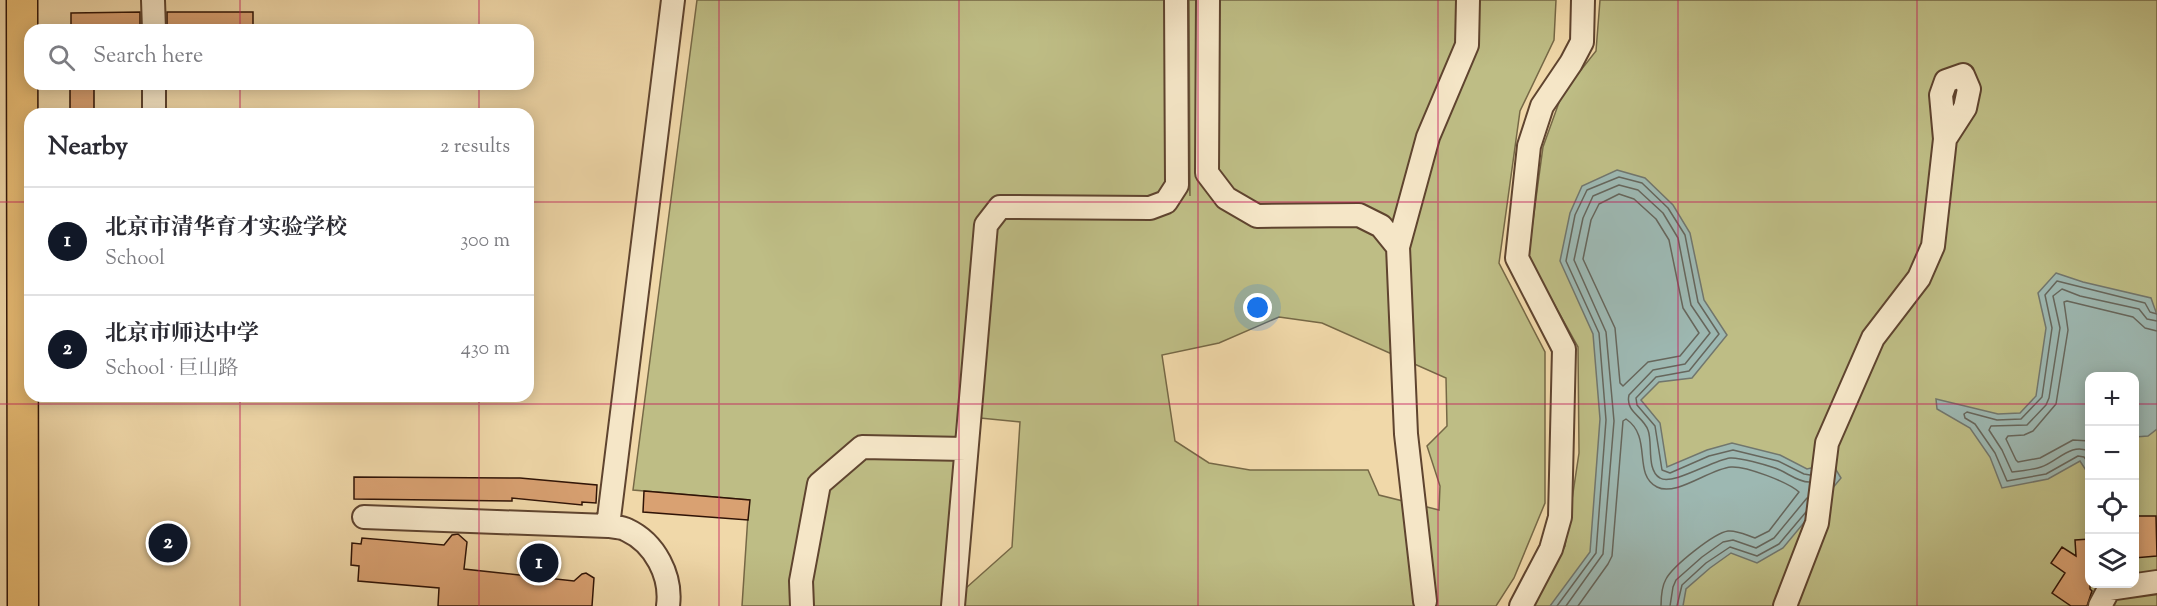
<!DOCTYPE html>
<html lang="en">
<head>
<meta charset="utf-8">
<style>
	body { margin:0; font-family:"Sorts Mill Goudy","Noto Serif SC",serif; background:#f2f2f3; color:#2b2b33 }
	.controls { position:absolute; right:18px; bottom:18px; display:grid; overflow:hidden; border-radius:12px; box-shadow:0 3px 15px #0003 }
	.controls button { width:54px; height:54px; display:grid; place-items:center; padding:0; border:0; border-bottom:2px solid #e1e1e2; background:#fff; color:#2b2b33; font:30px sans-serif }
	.you { position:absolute; left:1258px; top:308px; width:21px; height:21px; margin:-15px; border:4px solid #fff; border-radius:50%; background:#1a73e8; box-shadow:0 0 0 9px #1a73e833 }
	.badge { display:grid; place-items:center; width:39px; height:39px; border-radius:50%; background:#111827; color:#fff; font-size:20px; font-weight:700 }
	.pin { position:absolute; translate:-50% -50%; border:3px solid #fff; box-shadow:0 2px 6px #0006 }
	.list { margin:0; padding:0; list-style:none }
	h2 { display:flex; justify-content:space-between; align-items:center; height:78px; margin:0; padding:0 24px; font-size:26px }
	h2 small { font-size:20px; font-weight:400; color:#7c7c81 }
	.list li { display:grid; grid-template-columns:39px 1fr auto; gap:18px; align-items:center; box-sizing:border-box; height:108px; padding:0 24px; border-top:2px solid #e1e1e2 }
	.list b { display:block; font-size:22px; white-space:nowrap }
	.list p { margin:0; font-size:20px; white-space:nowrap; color:#7c7c81 }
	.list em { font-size:20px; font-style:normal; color:#7c7c81 }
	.icon { flex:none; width:33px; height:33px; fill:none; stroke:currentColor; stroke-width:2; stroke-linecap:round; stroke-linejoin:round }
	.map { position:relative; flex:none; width:2157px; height:606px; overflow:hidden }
	.search { position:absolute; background:#fff; box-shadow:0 3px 15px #0003; left:24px; top:24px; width:510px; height:66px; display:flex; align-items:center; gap:15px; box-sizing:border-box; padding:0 21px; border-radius:18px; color:#7c7c81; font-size:22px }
	.panel { position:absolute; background:#fff; box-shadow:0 3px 15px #0003; left:24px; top:108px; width:510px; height:294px; border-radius:18px }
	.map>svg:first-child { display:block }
	.green { fill:#bebd85; stroke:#766846; stroke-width:1.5; fill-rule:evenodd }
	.water { fill:#9db8b2; stroke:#71766d; stroke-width:1.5 }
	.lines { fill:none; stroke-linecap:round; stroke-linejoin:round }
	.shore { stroke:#66665c; stroke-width:1.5 }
	.building { fill:#d9a172; stroke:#2f1306; stroke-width:1.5 }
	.minor-casing { stroke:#5f442f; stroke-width:26 }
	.major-casing { stroke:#2f1306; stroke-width:33 }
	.minor { stroke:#f5e6c7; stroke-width:22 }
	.major { stroke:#e8bc74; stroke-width:30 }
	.grid { fill:none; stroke:#c2185b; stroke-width:1.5; stroke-opacity:0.55 }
</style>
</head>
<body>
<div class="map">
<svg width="2157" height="606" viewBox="0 0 2157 606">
	<rect width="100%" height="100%" fill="#f0d8a9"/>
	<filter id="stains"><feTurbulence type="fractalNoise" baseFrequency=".00333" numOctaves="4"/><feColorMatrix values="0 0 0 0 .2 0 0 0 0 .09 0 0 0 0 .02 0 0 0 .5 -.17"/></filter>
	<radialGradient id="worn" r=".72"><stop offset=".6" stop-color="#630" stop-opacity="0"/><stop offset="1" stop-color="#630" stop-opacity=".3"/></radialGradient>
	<path class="green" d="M697,0H1178L1190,196L1189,0H1556L1554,40L1520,111L1499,263L1545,352V503L1514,578L1496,606H742L749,500L633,490ZM1279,317L1322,323L1446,378L1447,426L1427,446L1440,486L1439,510L1379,495L1368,470H1250L1209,463L1175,441L1162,355L1219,343ZM980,418L1020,422L1012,547L966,588Z
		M1600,0H2157V606H1534L1565,546L1579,453L1578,347L1528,257L1543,147L1562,94L1596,51ZM2090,376H2134V584H2090Z"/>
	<path class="water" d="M1617,170L1645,178L1673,205L1690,233L1704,300L1727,335L1692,378L1659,382L1641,400L1660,423L1667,467L1707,450L1732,443L1780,455L1807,469L1832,463L1841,478L1783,548L1757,563L1731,553L1710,568L1686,589L1683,606H1550L1590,552L1600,419L1593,334L1560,261L1570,213L1582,186Z
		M2056,273L2083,282L2151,298L2157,315V429L2148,436L2135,437L2134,376H2090L2089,475L2080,461L2048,479L2002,488L1990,457L1970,428L1937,409L1936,399L1998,414L2020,413L2036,396L2046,328L2038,293Z"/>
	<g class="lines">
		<path class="shore" d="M1619,194L1634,199L1656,219L1669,240L1683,308L1699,333L1680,356L1648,362L1623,386L1620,383L1615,328L1583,259L1591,220L1599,204Z
			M2090,441L2073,440L2040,458L2018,462L2016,460L2006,439L2008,436L2024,435L2033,431L2056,404L2068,330L2064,302L2067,301L2133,317L2145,328L2157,331
			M2090,452C2072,441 2057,462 2041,467C2032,470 2022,471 2012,472L2002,450L1989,430L1991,426L2027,425L2046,405L2049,398L2060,328L2053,296L2062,289L2080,296L2139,309L2147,319L2157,321
			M2090,465L2084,457L2078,456L2046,474L2007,481L1995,453L1975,424L1965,418L1964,414L1967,412L1997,420L2021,419L2042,397L2052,328L2045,295L2057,281L2145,303L2150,312L2157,314
			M1557,606L1596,553L1606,420L1599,333L1566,261L1575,215L1587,190L1619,177L1642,183L1668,208L1685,235L1698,302L1719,334L1689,371L1656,377L1636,398L1637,405L1655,426L1662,470L1670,473L1709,456L1733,450L1778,461L1804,474L1810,475
			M1566,606L1603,554L1614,421L1606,332L1574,260L1583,218L1593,196L1619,185L1638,190L1663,213L1678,238L1691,305L1710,333L1685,364L1653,370L1629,395C1625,412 1643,416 1648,430C1653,443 1646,470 1660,478C1672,486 1713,460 1730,458C1739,457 1766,465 1775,468C1787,472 1797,482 1809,482
			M1578,606L1608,564L1612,556L1623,421L1626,419C1653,437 1632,474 1657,487C1676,497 1709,469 1731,467C1746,466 1788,482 1799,492L1769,531L1755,538C1746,535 1737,530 1728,531C1714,533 1673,566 1666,579C1662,586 1661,598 1661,606
			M1670,606L1673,587L1676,580L1702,557L1723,542L1733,540L1756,548L1774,538L1807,498
			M1677,606L1682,585L1706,563L1730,547L1757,556L1779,544L1806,512"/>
	</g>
	<path class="building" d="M140,12V30H71V13Z
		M167,12H253V30H167Z
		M70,84H94V114H70Z
		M354,477L520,478L597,485L596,503L582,502V505L512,498V501L354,499Z
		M644,491L750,500L748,520L643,512Z
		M2134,516H2156L2157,556L2134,558Z
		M458,534L467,542L464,569L574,581L582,574L586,573L594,578L592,606H438L439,588L358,581L359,566L351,565L352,543L361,544L362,538L444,545L452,535Z
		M2090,539V589L2092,591L2087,606H2071L2052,593L2065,573L2051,563L2062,547L2076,556L2075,540Z"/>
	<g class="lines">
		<defs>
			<path id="minor" d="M153,0L154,30
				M1208,0L1207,173L1226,198L1257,216L1359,215L1381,226L1398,247L1406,434L1425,601
				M154,84V114
				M1398,247L1428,137L1467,45L1468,0
				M364,517L608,526
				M668,606C672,576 655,543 627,530C622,527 614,527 608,526L673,0
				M802,606L801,581L819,484L862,447L966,449
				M953,606L986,225L1000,207L1150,208L1166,202L1177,185L1176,0
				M1521,606L1551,549L1560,517L1564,349L1517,258L1529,146L1542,106L1571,63L1582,42L1583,0
				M1785,606L1817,523L1827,443L1873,338L1919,278L1933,246L1945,139L1941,95L1946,81L1963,75L1969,89L1965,108L1945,139
				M2100,606L2109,589L2157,582"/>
			<path id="major" d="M22,0L23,606"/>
		</defs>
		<use href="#minor" class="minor-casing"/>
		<use href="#major" class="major-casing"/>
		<use href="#minor" class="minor"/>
		<use href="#major" class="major"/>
	</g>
	<path class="grid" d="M240,0V30M479,0V30M719,0V606M959,0V606M1198,0V606M1438,0V606M1678,0V606M1917,0V606M240,84V114M479,84V114M0,202H30M528,202H2157M240,396V606M479,396V606M0,404H2090M2134,404H2157"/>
	<rect width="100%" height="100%" filter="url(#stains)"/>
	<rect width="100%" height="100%" fill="url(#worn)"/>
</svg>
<div class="controls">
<button>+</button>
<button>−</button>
<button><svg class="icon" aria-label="locate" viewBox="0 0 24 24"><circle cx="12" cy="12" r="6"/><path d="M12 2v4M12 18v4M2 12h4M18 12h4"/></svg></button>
<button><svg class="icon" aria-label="layers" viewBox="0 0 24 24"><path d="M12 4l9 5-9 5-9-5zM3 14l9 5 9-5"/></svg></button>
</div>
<div class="you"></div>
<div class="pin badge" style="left:539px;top:563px">1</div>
<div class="pin badge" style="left:168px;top:543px">2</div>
<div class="search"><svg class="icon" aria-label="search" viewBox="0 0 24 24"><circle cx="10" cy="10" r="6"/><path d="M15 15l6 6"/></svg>Search here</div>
<section class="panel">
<h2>Nearby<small>2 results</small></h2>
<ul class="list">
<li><span class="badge">1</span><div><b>北京市清华育才实验学校</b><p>School</p></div><em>300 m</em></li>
<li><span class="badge">2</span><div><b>北京市师达中学</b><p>School · 巨山路</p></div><em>430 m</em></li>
</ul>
</section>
</div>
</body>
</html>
